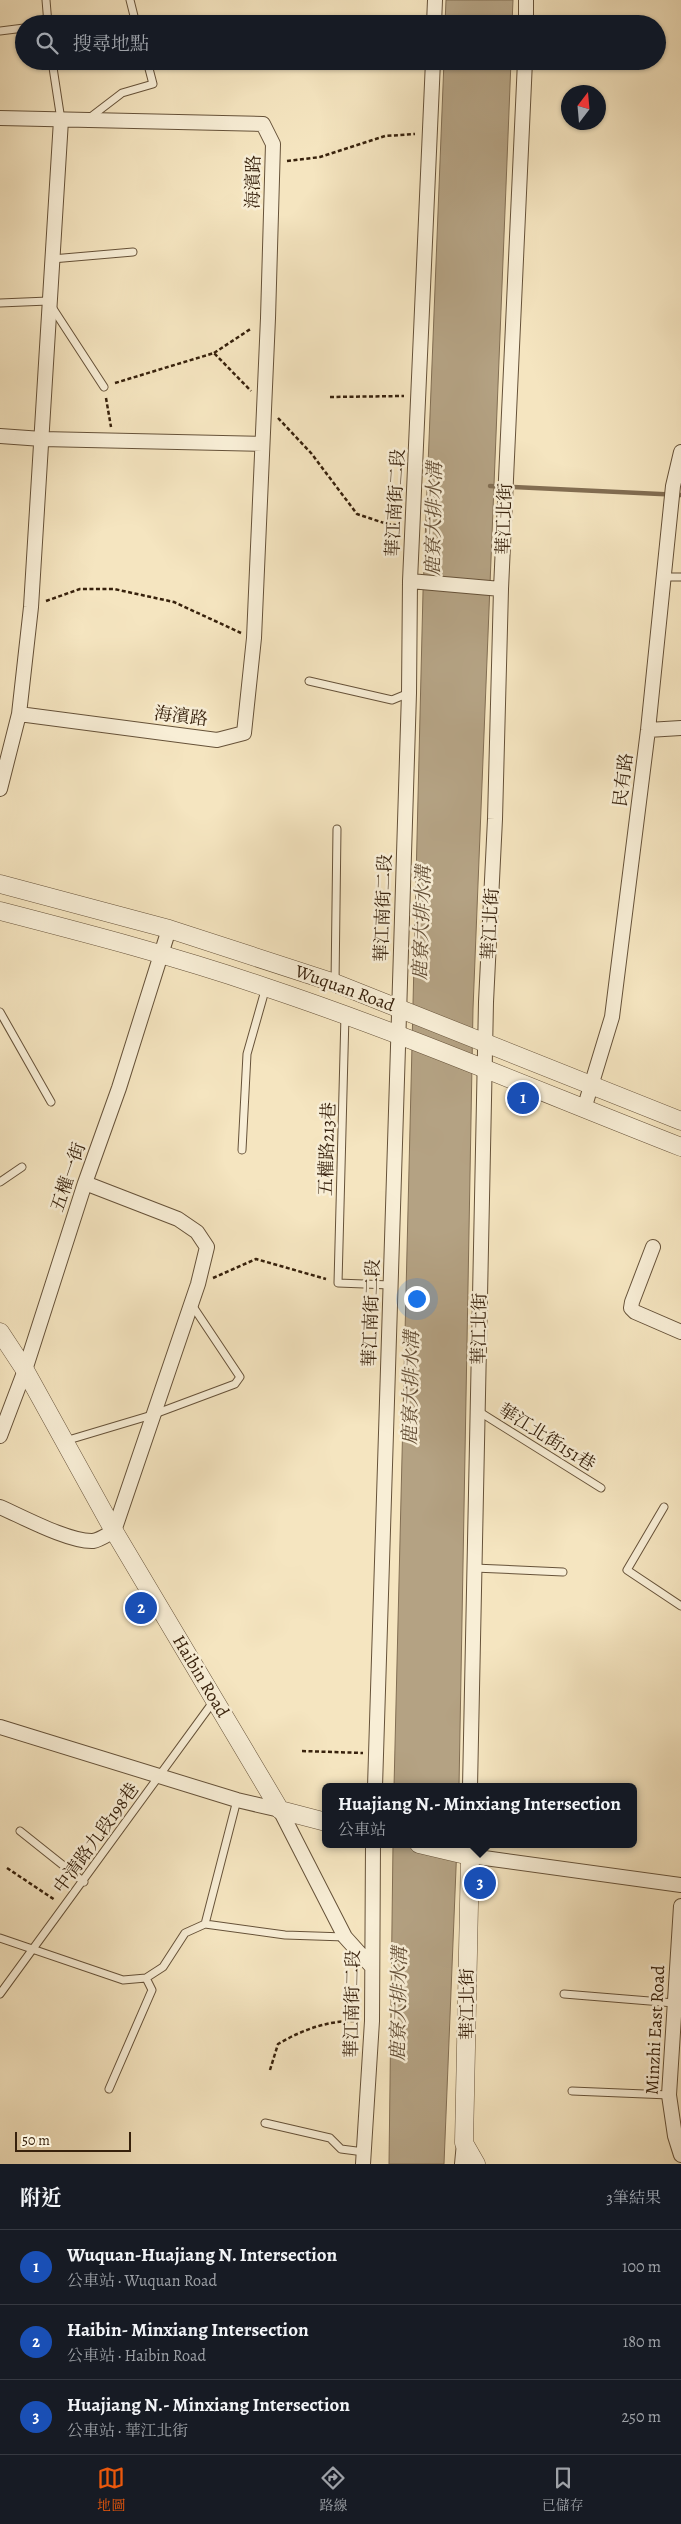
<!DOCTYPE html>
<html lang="zh-TW">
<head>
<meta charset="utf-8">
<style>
	body { margin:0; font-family:Alegreya,"Noto Serif TC",serif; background:#20242c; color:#f1f3f6 }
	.compass { position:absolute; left:561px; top:85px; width:45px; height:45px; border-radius:50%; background:#171b24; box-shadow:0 1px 4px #0004; rotate:16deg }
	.scale { position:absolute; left:15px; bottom:12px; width:116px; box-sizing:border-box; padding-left:5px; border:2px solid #37210c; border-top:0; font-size:14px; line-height:18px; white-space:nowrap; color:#37210c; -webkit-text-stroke:4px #f8eed6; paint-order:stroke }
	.you { position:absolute; left:416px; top:1298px; width:18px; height:18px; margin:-12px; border:4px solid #fff; border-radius:50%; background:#1a73e8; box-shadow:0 0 0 8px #1a73e833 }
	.badge { display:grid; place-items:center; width:32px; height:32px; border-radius:50%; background:#ea580c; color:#fff; font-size:16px; font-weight:700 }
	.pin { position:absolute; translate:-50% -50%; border:2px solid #fff; box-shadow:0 1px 5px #0006 }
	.popup { position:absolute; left:322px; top:1783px; width:315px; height:65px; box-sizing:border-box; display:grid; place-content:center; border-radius:8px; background:#171b24; filter:drop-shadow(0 1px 4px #0005); font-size:16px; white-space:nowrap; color:#9ea1a6 }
	.popup b { font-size:19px; color:#f1f3f6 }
	.popup::after { content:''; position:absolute; left:50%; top:100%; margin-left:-10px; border:10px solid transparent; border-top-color:#171b24 }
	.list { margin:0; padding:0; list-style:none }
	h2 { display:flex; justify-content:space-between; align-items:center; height:65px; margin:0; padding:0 20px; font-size:21px }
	h2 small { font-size:16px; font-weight:400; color:#9ea1a6 }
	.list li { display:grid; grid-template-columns:32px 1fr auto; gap:15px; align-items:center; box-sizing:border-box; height:75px; padding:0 20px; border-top:1px solid #363941 }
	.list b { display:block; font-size:19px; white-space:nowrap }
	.list p { margin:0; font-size:16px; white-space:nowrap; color:#9ea1a6 }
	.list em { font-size:16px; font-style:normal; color:#9ea1a6 }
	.icon { flex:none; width:28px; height:28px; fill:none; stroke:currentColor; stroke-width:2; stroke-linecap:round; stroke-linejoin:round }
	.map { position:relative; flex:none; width:681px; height:2164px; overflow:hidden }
	.search { position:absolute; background:#171b24; box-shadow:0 1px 4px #0004; left:15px; right:15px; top:15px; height:55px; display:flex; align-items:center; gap:12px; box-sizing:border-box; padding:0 18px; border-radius:28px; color:#9ea1a6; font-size:19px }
	.sheet { height:290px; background:#171b24 }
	nav { display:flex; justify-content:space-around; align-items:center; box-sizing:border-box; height:70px; border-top:1px solid #363941; background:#171b24; font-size:14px; color:#9ea1a6 }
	nav a { display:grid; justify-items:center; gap:2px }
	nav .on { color:#ea580c }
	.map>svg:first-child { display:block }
	.water { fill:#b4a283; stroke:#826e53 }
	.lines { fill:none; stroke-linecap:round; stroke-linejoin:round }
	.stream { stroke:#826e53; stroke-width:4.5 }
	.service-casing { stroke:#665239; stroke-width:9 }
	.minor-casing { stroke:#665239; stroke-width:16 }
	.tertiary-casing { stroke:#665239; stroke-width:19 }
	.path { stroke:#37210c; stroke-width:2.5; stroke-dasharray:4 2.5; stroke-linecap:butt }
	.service { stroke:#f8eed6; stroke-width:7 }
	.minor { stroke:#f8eed6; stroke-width:14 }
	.tertiary { stroke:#f8eed6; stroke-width:18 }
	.labels { text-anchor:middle; stroke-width:5; stroke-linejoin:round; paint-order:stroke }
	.street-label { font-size:18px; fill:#37210c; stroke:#f8eed6 }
	.water-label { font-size:19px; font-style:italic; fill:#634e36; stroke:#f8eed6 }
</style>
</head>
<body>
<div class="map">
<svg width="681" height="2164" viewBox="0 0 681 2164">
	<rect width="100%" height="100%" fill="#f5e5c0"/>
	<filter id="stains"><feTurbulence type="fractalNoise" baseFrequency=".004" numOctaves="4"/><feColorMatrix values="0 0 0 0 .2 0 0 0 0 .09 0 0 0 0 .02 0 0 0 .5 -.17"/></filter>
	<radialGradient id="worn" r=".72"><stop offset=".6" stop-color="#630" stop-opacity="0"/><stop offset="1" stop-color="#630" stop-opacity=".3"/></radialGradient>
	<path class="water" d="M446,0H513L512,24H445Z
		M444,61H511L473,1009L459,1787H394L423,592Z
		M393,1844H457L444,2164H389Z"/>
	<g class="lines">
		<path class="stream" d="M490,486L681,495"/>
		<defs>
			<path id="service" d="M46,0L48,24
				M130,0L136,24
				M0,31L24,28
				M52,61L61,120
				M88,119L122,93L153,84L147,61
				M52,259L133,252
				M0,303L48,301L104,387
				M664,577H681
				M309,681L392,700L409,693
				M335,983L337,829
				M0,1012L51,1102
				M345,1015L338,1283L390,1285
				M242,1150L247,1054L266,987
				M0,1182L22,1167
				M478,1411L601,1488
				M65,1441L152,1415L235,1384L240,1377L192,1305
				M664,1507L627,1570L681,1606
				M474,1568L563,1572
				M20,1831L84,1882
				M205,1924L237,1800
				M0,1938L123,1980L146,1978L163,1967L185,1933L205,1924L285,1935L345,1937
				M0,1994L213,1702
				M564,1994L674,2003
				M109,2089L152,1990L146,1978
				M572,2091L669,2095
				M265,2123L330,2138L341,2149L364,2152"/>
			<path id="minor" d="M434,24L435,0
				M526,24V0
				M0,118L263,124L273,144L268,318L254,638L244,733L217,740L19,714
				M0,436L42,439L262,444
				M410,581L501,589
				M648,730L681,728
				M0,789L19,714L31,607L61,120
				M584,1109L612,1017L648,730L673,486L681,452
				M653,1247L632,1302L631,1308L635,1312L681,1332
				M0,1436L25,1370L85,1183L119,1088L169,929
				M0,1507C23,1517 69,1542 93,1541C100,1540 108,1534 114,1531L198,1284L207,1247L197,1232L178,1219L85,1183
				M0,1727L237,1800L280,1810L345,1937L372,1967
				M375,1787L409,693L410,581L433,61
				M470,1787L486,1002L495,819L501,589L525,61
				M470,1844V1856L681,1885
				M681,1906L669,2095L675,2136L681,2155
				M363,2164L372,2021L373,1844
				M462,2164L464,2143"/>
			<path id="tertiary" d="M0,884L169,929L335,983L681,1121
				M0,911C89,934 178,957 265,987C406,1034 543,1093 681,1147
				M0,1332L25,1370L114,1531L280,1810L326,1822
				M419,1844L470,1856L464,2143L476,2164"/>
		</defs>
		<use href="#service" class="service-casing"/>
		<use href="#minor" class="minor-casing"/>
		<use href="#tertiary" class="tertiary-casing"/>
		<path class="path" d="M287,161L320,157L385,136L415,134
			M214,353L252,328
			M115,383L214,353L251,391
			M330,397L404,396
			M106,398L111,427
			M278,418L311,453L357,514L387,524L397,525
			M46,601L80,589H114L174,602L241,633
			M213,1278L256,1259L326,1279
			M302,1751L363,1753
			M7,1868L55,1900
			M270,2070L278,2044C304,2029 329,2020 359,2021"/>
		<use href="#service" class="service"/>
		<use href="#minor" class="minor"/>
		<use href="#tertiary" class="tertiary"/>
	</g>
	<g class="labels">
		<g class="street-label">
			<text transform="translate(253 182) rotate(-89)" y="6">海濱路</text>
			<text transform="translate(395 503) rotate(-87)" y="6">華江南街二段</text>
			<text transform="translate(504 519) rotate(-88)" y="6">華江北街</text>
			<text transform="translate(181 716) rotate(7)" y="6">海濱路</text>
			<text transform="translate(623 780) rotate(-83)" y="6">民有路</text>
			<text transform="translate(383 908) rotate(-88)" y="6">華江南街二段</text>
			<text transform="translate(490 924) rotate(-87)" y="6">華江北街</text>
			<text transform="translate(345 988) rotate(20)" y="6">Wuquan Road</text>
			<text transform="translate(327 1149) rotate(-88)" y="6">五權路213巷</text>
			<text transform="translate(68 1177) rotate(-71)" y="6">五權一街</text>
			<text transform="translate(371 1313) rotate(-88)" y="6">華江南街二段</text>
			<text transform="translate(479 1329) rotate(-89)" y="6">華江北街</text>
			<text transform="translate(547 1437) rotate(32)" y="6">華江北街151巷</text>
			<text transform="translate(201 1676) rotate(59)" y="6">Haibin Road</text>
			<text transform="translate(96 1838) rotate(-54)" y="6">中清路九段198巷</text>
			<text transform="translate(352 2004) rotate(-89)" y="6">華江南街二段</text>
			<text transform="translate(467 2004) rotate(-90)" y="6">華江北街</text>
			<text transform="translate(655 2030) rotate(-87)" y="6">Minzhi East Road</text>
		</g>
		<g class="water-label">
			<text transform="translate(433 519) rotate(-89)" y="7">鹿寮大排水溝</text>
			<text transform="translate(421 923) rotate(-88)" y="7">鹿寮大排水溝</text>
			<text transform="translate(410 1388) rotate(-89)" y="7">鹿寮大排水溝</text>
			<text transform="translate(398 2004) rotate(-89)" y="7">鹿寮大排水溝</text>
		</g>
	</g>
	<rect width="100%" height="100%" filter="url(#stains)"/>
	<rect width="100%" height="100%" fill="url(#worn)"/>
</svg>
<svg class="compass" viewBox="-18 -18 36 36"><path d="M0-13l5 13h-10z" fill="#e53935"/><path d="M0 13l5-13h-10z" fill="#9ea1a6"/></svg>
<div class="scale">50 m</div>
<div class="you"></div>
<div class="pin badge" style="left:523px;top:1098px;background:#1a4fb4">1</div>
<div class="pin badge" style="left:141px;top:1608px;background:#1a4fb4">2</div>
<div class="pin badge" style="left:480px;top:1883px;background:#1a4fb4">3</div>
<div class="popup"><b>Huajiang N.- Minxiang Intersection</b>公車站</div>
<div class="search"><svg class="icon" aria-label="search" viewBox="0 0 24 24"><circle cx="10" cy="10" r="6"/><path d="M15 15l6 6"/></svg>搜尋地點</div>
</div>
<section class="sheet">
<h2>附近<small>3筆結果</small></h2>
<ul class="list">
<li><span class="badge" style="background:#1a4fb4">1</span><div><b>Wuquan-Huajiang N. Intersection</b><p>公車站 · Wuquan Road</p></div><em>100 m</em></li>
<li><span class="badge" style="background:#1a4fb4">2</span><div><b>Haibin- Minxiang Intersection</b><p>公車站 · Haibin Road</p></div><em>180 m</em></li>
<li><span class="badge" style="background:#1a4fb4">3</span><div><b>Huajiang N.- Minxiang Intersection</b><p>公車站 · 華江北街</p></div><em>250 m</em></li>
</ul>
</section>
<nav>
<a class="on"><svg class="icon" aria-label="map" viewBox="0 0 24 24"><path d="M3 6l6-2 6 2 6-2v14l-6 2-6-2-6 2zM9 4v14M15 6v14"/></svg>地圖</a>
<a><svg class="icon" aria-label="directions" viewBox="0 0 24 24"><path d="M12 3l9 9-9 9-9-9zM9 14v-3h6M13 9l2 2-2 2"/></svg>路線</a>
<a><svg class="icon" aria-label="saved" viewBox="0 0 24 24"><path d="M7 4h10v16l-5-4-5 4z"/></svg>已儲存</a>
</nav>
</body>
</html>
